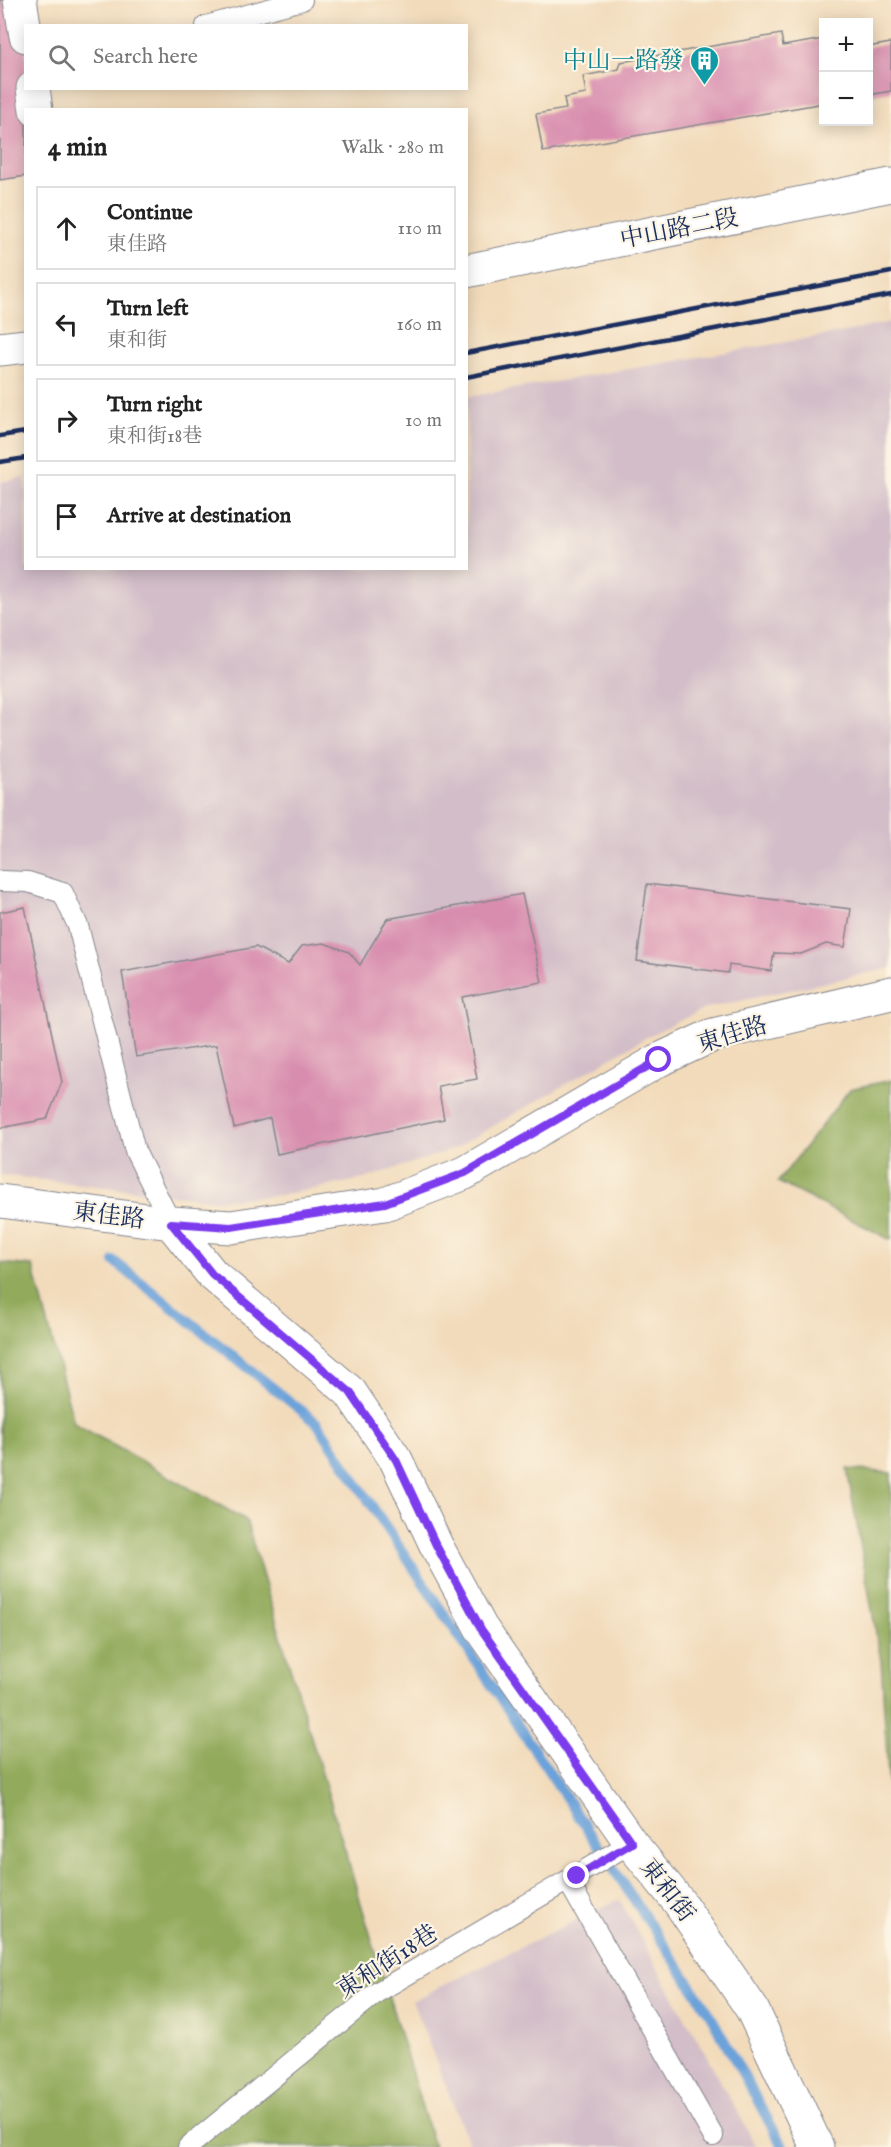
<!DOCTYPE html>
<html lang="en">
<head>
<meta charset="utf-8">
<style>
	body { margin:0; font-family:"IM FELL English","Noto Serif TC",serif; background:#f2f2f2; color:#222 }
	.controls { position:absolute; right:18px; top:18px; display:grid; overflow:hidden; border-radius:0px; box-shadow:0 3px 15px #0003 }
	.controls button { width:54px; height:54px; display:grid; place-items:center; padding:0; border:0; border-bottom:2px solid #e0e0e0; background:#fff; color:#222; font:30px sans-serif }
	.stop { position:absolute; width:18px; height:18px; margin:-14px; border:4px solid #7c3aed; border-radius:50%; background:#fff }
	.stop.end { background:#7c3aed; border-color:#fff; box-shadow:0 2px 6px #0008 }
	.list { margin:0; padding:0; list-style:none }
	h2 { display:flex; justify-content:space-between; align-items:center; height:78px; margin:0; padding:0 24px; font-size:26px }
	h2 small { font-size:20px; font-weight:400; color:#767676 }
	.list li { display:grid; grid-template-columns:39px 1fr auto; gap:18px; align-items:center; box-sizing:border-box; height:84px; margin:0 12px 12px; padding:0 12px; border:2px solid #e0e0e0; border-radius:0px }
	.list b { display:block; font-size:22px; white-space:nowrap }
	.list p { margin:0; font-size:20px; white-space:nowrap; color:#767676 }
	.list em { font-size:20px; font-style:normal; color:#767676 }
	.icon { flex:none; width:33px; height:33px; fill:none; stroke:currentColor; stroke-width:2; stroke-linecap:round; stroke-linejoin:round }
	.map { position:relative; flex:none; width:891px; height:2147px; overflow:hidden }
	.search { position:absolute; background:#fff; box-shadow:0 3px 15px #0003; left:24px; top:24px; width:444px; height:66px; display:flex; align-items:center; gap:15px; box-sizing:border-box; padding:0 21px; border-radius:0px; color:#767676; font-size:22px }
	.panel { position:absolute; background:#fff; box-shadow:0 3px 15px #0003; left:24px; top:108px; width:444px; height:462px; border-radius:0px }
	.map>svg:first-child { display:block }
	.industrial { fill:#d2bdc8 }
	.forest { fill:#92aa5c; stroke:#566c5d; stroke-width:1.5 }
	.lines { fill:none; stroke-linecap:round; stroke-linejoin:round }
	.stream { stroke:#6ba2d9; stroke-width:10 }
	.building { fill:#d88dae }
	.service-casing { stroke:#86858c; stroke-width:22 }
	.minor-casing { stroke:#86858c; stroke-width:35 }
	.secondary-casing { stroke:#86858c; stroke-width:35 }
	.service { stroke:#fff; stroke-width:20 }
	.minor { stroke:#fff; stroke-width:33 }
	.secondary { stroke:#fff; stroke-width:33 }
	.rail { stroke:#1b2f5e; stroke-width:4.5 }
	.route { stroke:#7c3aed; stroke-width:8 }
	.labels { text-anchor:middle; stroke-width:4.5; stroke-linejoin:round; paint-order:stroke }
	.culture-label { font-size:24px; fill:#0d838f; stroke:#fcf5e5; text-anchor:end }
	.street-label { font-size:24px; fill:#1b2f5e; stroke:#fcf5e5 }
</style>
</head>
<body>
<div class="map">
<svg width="891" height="2147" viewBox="0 0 891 2147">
	<rect width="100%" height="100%" fill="#fcf5e5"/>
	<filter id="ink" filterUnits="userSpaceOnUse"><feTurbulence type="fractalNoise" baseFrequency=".0167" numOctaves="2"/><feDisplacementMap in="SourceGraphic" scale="12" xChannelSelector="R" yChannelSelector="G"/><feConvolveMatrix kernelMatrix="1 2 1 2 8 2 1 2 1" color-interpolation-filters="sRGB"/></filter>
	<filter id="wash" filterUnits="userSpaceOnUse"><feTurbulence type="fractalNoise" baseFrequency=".008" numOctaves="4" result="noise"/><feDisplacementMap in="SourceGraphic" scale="24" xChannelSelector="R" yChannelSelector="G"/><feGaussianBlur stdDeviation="1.35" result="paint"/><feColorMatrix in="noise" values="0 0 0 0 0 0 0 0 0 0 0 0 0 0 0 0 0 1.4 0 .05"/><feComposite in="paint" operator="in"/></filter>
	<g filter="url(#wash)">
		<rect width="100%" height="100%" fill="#f2dbbb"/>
		<path class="industrial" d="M891,322V968L707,1008L652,1034L454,1149L364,1179L282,1195L219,1200L0,1175V482L25,477L26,568H466L467,397L845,332Z
			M619,1899L757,2147H470L412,2001Z"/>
		<path class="forest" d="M891,1080V1240L778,1182L850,1089Z
			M0,1263L33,1266L74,1423L246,1520L434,2147H0Z
			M847,1469L891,1473V1823L881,1661Z"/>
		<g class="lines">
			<path class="stream" d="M114,1261L317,1423L708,2011L783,2147"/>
		</g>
		<g id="blocks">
			<path class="building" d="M0,0H20L26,36V176L0,180Z
				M781,34L783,46L824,39V103L543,152L536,114L566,109L564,98L586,94L583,76L619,69L621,62Z
				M891,43V91L868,95V47Z
				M647,884L851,909L845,947L826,944L801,954L774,953L771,971L729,965L728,973L637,961Z
				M522,894L542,982L462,997L477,1079L438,1086L444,1119L277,1154L270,1118L234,1128L216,1045L136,1057L122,972L256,947L288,964L302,946L324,943L349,952L360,965L387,919Z
				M25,907L62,1082L47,1119L0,1128V912Z"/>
		</g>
	</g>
	<g filter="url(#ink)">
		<use href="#blocks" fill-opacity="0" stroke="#86858c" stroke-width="1.5"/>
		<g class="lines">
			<defs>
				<path id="service" d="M206,26L302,0
					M0,881L28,882L63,893L78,926L135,1151L171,1223
					M568,1881L713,2136
					M188,2147L376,1993L631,1843"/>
				<path id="minor" d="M20,0L26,36
					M33,88L36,110
					M0,1201L171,1223L231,1227L385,1204L465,1173L659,1060L713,1035L891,993
					M171,1223L212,1274L350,1392L396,1460L436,1545L481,1628L631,1843L679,1902L752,2009L817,2147"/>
				<path id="secondary" d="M466,271L891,185
					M0,349L26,346"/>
			</defs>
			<use href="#service" class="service-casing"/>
			<use href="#minor" class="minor-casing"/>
			<use href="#secondary" class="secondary-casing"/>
			<use href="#service" class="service"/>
			<use href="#minor" class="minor"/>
			<use href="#secondary" class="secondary"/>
			<path class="rail" d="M466,353L891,272
				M466,377L891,295
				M0,436L26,432
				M0,462L26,458"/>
		</g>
	</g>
	<g class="lines" filter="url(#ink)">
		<path class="route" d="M577,1876L632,1843L481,1629L436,1545L396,1460L350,1392L212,1274L171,1223L231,1227L385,1203L465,1173L659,1060"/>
	</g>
	<defs>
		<symbol id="building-pin" viewBox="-11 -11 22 30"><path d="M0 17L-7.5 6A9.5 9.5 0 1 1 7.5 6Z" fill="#0f9aa8" stroke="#fcf5e5"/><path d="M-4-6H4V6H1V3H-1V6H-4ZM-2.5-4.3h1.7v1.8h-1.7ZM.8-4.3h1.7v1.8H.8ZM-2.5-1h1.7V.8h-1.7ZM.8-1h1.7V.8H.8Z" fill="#fff"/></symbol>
	</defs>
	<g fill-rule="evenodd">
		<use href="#building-pin" x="688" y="44" width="33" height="45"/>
	</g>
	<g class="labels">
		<g class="culture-label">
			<text x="683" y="68">中山一路發</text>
		</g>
		<g class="street-label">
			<text transform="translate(679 228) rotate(-11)" y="8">中山路二段</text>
			<text transform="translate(732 1034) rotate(-17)" y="8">東佳路</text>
			<text transform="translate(109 1215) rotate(7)" y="8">東佳路</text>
			<text transform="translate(668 1890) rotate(52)" y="8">東和街</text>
			<text transform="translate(387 1961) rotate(-33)" y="8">東和街18巷</text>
		</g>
	</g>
</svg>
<div class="controls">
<button>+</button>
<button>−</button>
</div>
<div class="stop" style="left:659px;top:1060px"></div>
<div class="stop end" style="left:577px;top:1876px"></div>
<div class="search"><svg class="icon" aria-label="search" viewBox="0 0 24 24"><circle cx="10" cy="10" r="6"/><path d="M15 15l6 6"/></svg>Search here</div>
<section class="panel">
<h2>4 min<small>Walk · 280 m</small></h2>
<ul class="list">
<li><svg class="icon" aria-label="ahead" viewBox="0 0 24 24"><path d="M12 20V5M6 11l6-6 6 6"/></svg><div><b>Continue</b><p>東佳路</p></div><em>110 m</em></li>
<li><svg class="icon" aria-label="left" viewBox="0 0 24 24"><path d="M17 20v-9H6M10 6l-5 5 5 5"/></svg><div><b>Turn left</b><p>東和街</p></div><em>160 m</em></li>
<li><svg class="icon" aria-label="right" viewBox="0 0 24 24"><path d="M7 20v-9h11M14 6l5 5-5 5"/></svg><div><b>Turn right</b><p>東和街18巷</p></div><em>10 m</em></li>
<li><svg class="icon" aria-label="arrive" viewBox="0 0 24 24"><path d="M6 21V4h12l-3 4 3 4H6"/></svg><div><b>Arrive at destination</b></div></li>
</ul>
</section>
</div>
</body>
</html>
